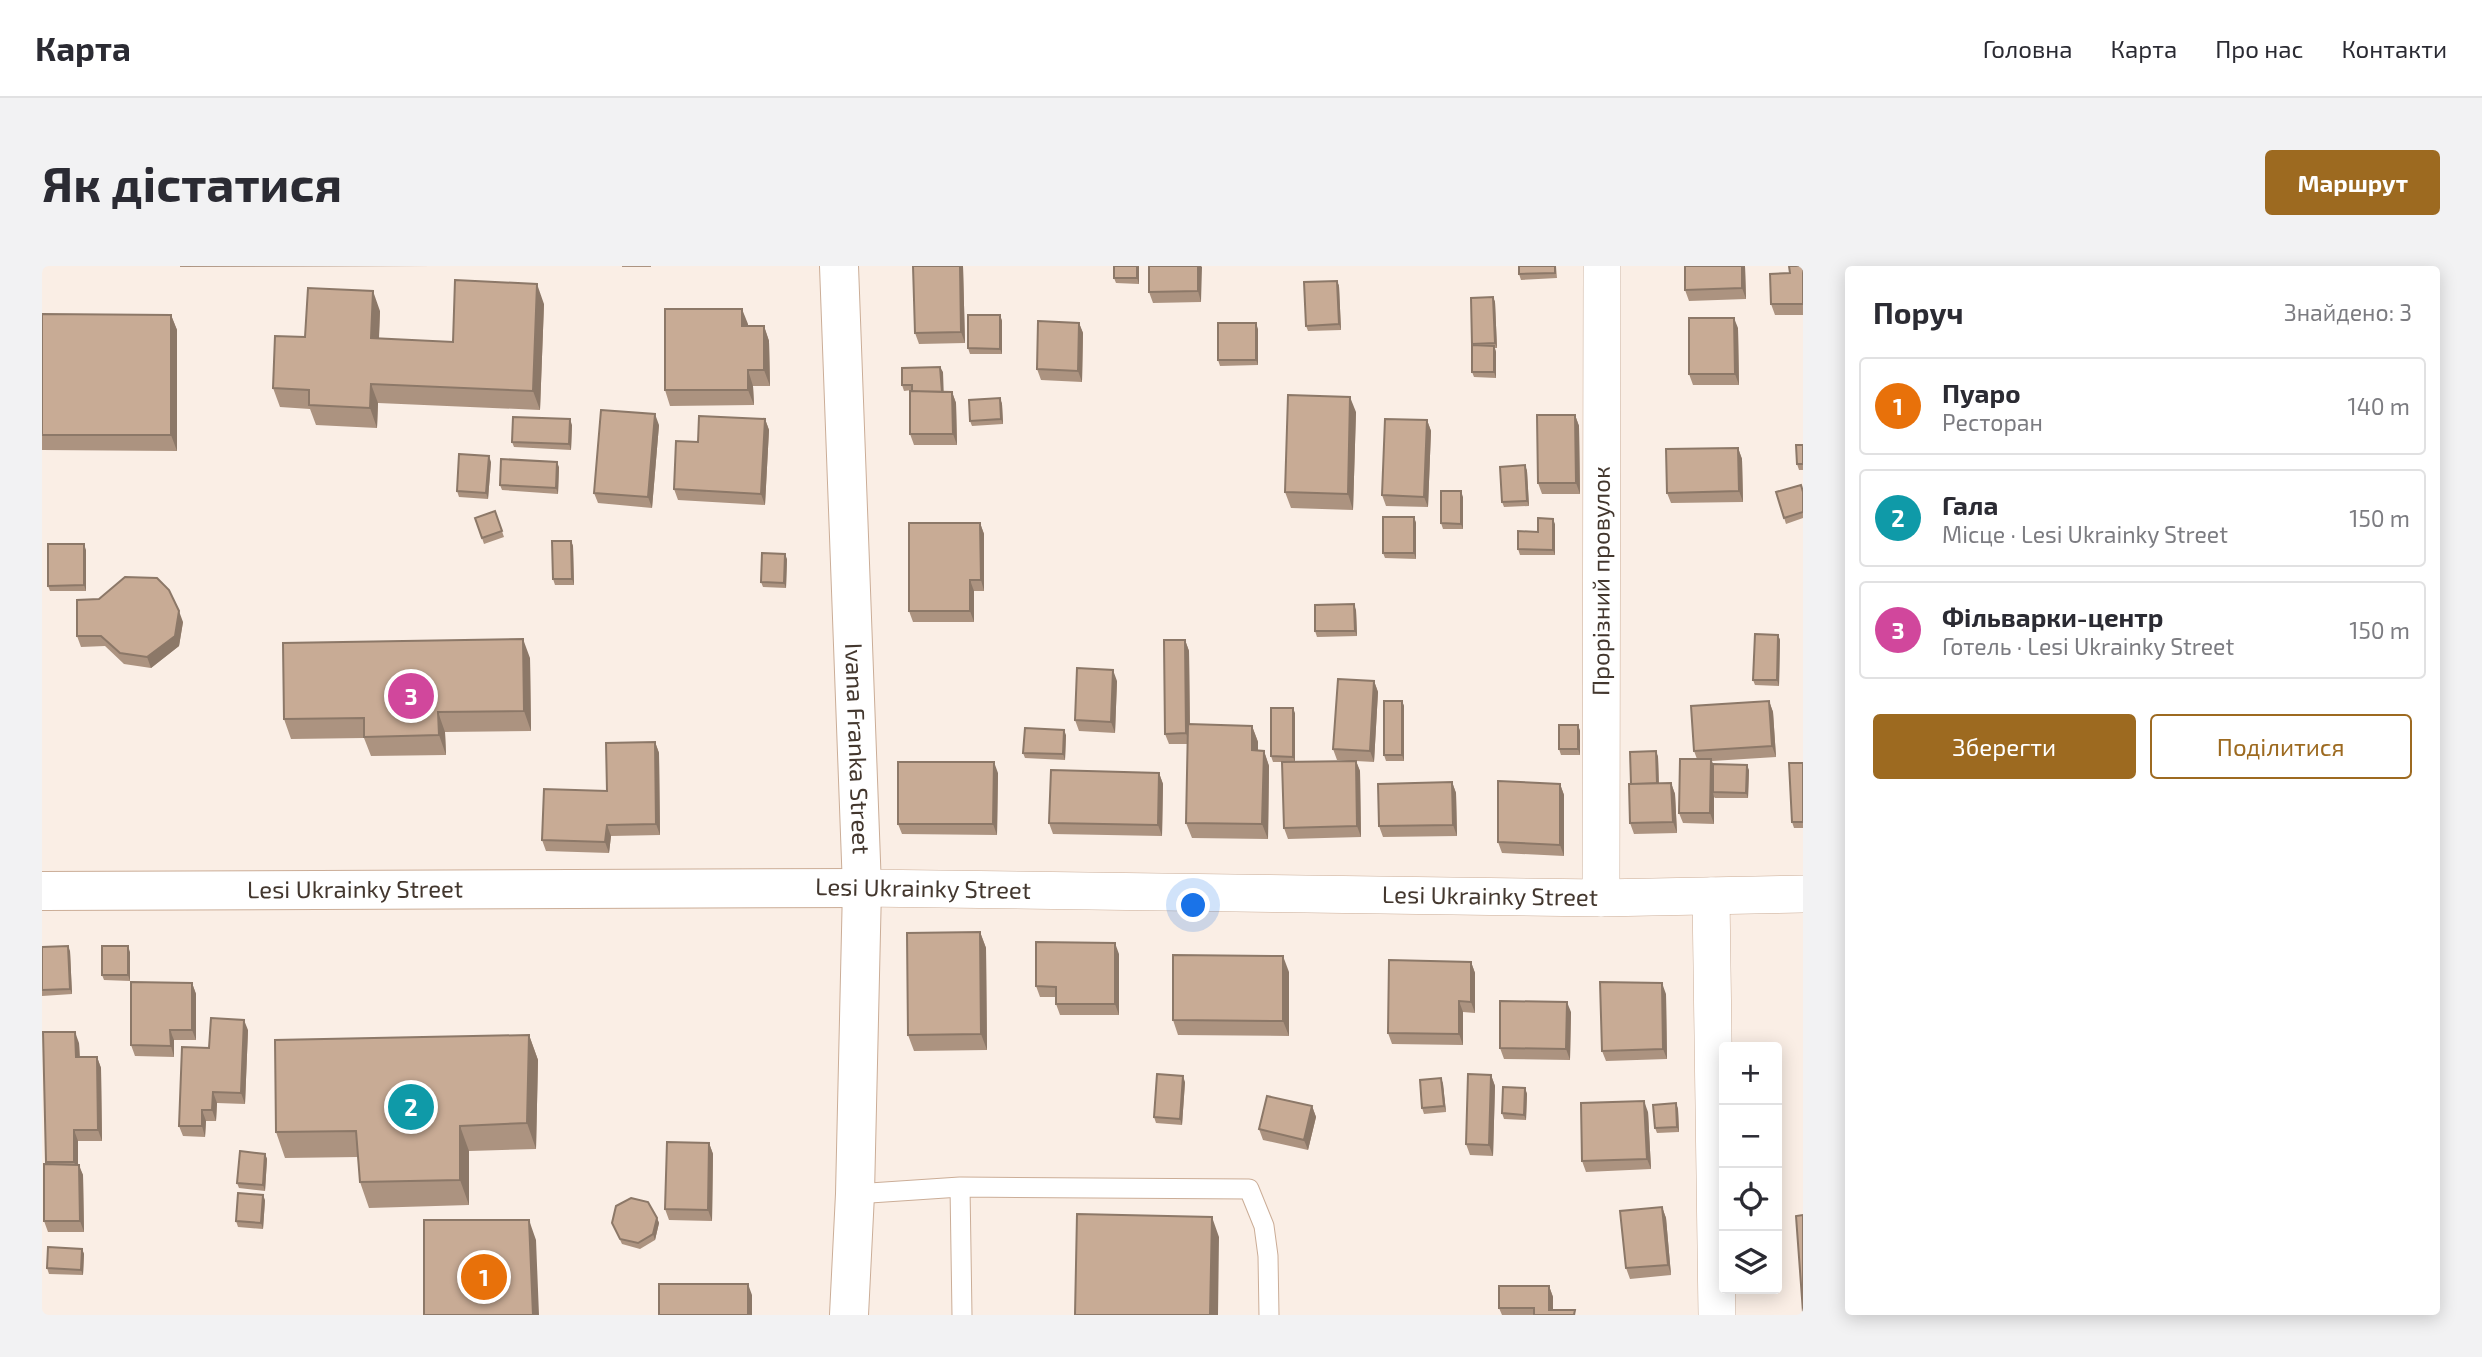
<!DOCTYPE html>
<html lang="uk">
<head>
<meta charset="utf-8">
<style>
	body { margin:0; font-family:"Exo 2",sans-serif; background:#f2f2f3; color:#2b2b33 }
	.controls { position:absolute; right:21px; bottom:21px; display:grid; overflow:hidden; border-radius:7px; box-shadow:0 4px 18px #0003 }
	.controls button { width:63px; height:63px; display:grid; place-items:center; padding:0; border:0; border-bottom:2px solid #e1e1e2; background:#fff; color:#2b2b33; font:35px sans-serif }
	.you { position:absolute; left:1152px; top:640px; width:24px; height:24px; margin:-18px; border:5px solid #fff; border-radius:50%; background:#1a73e8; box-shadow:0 0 0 10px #1a73e833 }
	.badge { display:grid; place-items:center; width:46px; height:46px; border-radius:50%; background:#9d6a20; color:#fff; font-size:23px; font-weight:700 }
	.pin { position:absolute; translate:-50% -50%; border:4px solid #fff; box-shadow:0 2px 7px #0006 }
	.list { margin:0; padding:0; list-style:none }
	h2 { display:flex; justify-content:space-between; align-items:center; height:91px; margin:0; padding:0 28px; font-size:30px }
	h2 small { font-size:23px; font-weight:400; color:#7c7c81 }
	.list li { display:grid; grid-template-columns:46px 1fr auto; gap:21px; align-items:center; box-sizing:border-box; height:98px; margin:0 14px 14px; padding:0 14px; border:2px solid #e1e1e2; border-radius:7px }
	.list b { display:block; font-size:26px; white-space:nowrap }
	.list p { margin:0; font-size:23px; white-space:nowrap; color:#7c7c81 }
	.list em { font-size:23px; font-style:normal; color:#7c7c81 }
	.actions { display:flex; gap:14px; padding:21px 28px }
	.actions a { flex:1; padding:16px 0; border:2px solid #9d6a20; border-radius:7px; text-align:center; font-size:24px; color:#9d6a20 }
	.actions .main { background:#9d6a20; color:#fff }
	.icon { flex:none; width:38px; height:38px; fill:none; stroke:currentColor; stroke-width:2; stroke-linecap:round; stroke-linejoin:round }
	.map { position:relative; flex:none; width:1761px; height:1049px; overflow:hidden; border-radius:7px }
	header { display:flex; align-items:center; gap:42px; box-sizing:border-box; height:98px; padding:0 35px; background:#fff; border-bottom:2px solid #e1e1e2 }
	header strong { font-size:33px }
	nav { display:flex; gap:38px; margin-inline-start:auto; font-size:24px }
	.intro { display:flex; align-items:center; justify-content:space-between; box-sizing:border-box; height:168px; padding:0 42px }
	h1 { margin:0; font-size:49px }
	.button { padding:18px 32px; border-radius:7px; background:#9d6a20; color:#fff; font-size:24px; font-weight:700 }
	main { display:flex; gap:42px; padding:0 42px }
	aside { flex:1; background:#fff; border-radius:7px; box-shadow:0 4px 18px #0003 }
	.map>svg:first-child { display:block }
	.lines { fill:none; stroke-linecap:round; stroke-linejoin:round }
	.lane-casing { stroke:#cbad97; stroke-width:21 }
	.street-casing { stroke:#cbad97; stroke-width:38 }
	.secondary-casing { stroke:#cbad97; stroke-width:40 }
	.lane { stroke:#fff; stroke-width:19 }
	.street { stroke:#fff; stroke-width:37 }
	.secondary { stroke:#fff; stroke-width:38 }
	.wall { fill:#ac9380 }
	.shaded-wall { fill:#8c7868 }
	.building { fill:#c8ab95; stroke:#8c7868; stroke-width:2 }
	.labels { text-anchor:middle; stroke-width:7; stroke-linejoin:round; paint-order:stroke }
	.street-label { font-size:24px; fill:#43372e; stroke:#fff }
</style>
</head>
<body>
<header>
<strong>Карта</strong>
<nav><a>Головна</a><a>Карта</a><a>Про нас</a><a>Контакти</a></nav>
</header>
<div class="intro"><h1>Як дістатися</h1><a class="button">Маршрут</a></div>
<main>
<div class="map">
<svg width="1761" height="1049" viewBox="0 0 1761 1049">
	<rect width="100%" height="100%" fill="#faeee5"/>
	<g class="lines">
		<defs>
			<path id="lane" d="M918,921L920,1049
				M813,928L918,921L1207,923L1222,960L1226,990L1227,1049"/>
			<g id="street">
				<path id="s1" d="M820,622L1559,632L1761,628"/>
				<path d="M1669,630L1675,1049"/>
				<path id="s2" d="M1559,632L1560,0"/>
			</g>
			<g id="secondary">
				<path id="s3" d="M797,0L820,622L813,928L807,1049"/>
				<path id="s4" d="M0,625L820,622"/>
			</g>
		</defs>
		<use href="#lane" class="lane-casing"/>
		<use href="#street" class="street-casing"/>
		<use href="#secondary" class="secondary-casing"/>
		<use href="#lane" class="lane"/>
		<use href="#street" class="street"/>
		<use href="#secondary" class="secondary"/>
	</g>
	<path class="wall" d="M138,0H391L138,1Z
		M580,0H609V1H580Z
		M871,0H921L923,77L877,78L873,67Z
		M1097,0V18L1074,17L1072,12Z
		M1107,0H1159V36L1111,37L1107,26Z
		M1477,0H1514L1515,12L1479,14L1477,8Z
		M1703,0L1704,33L1647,35L1643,24Z
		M1761,0V49H1733L1729,38L1748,7Z
		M1295,15L1297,20L1299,64L1266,65L1264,60Z
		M1451,31L1453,36L1455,82H1453L1454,86V112L1432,111L1430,106V78Z
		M502,38L498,144L336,137L335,162L274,159L268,143L238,141L231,122L263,71L338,45L337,73L411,76Z
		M0,48L129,49L135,64V185L0,184Z
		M958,49L960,55V88H928L926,82Z
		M1037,57L1041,67L1040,116L999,114L995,103Z
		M706,58V60H722L727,75L728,120H711L712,139L628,140L623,124Z
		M1696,62L1697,119H1651L1647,108Z
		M1216,63V99L1178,100L1176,94Z
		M901,106V126H910L914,137L915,179H872L868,168L870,124L862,125L860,119Z
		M958,132L960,138L961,158L930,160L928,155Z
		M1314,146L1311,244L1249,242L1243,226Z
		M1533,149L1537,160L1538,228H1500L1496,217Z
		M723,153L727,164L723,239L636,234L632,223L656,176Z
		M1385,154L1389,165L1386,241L1344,240L1340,229Z
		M530,159L529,184L472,181L470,176Z
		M617,159L610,242L556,237L552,227Z
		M1761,179V204H1757L1755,198Z
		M1696,182L1700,193L1701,236L1629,237L1625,227Z
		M449,196L446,233L417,231L415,225Z
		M1483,199L1485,205L1487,240L1462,241L1460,236Z
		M517,201L516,228L460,224L458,219Z
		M1761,224V252L1744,258L1734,226Z
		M1421,231V263H1401L1399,257Z
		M453,245L462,271L442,278L433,252Z
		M1372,251L1374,257V293L1343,292L1341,287Z
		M938,257L942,268V325H932V356H871L867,345Z
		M1513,258V289H1478L1476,283L1496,266Z
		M529,275L531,280L532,319H513L511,313Z
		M44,284V325H8L6,320Z
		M745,293L744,322L721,321L719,316Z
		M57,333L141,356L137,380L109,402L82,398L63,380L39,381L35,370Z
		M1314,344L1315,370L1275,371L1273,365Z
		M1736,369L1738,374L1737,420L1713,419L1711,414Z
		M1143,374L1147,385L1148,458L1210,460L1216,476V484L1222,485L1227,500L1226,573L1150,572L1144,557L1146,478H1127L1123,468Z
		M488,392L489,465L403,466L404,489L329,490L322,472L249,473L242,453Z
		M1075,415L1073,467L1037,465L1033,454Z
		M1332,415L1336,426L1332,496L1314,495L1318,505L1319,571L1246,573L1242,562L1240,496H1231L1229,490L1253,447V496L1309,495L1295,494L1291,483Z
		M1360,435L1362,440V495H1344L1342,489Z
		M1727,435L1731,446L1734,491L1670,495L1671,498L1707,504L1706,532H1673L1672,531V558L1641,557L1637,547L1655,493L1652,485Z
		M1536,459L1538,465V489H1519L1517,483Z
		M1024,469L1023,494L983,492L981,487Z
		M613,476L617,487L618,569L569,570L567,587L504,585L500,574L565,525Z
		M1614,485L1616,491L1617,517H1629L1633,528L1635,567L1592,568L1588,557Z
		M1761,497V562H1752L1750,556Z
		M956,507L955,569L860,568L856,558Z
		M1117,507L1121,518L1120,570L1011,568L1007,557Z
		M1410,516L1414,527L1415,570L1341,571L1337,560Z
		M1518,518L1522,529V590L1460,587L1456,576Z
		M938,666L944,682L945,784L872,785L866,769Z
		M0,681L28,685L30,728L0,730Z
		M88,686V715L62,714L60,709Z
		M1077,688V749H1018L1014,738V731H998L994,720Z
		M1429,696L1433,707V747L1421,746V779L1350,778L1346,767Z
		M1247,706V770L1136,769L1131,754Z
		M150,717L154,728V774H132V791L93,790L89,779Z
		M1624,728L1625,793L1564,795L1560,785Z
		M1529,746L1528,794L1462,793L1458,782Z
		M206,764L203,838L175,837L174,855H164L163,871L141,870L137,860L167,782Z
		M487,769L496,794L494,883L427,885V939L327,942L318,916L316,891L243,892L234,866Z
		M37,777L38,791H55L59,802L60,875H36V899L41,909L42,966H6L2,955L4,896Z
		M1449,809L1453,820L1451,890L1428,889L1424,878Z
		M1399,812L1401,818L1404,846L1382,848L1380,842Z
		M1143,816L1140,859L1114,857L1112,851Z
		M1483,822L1485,828L1484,854L1462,853L1460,847Z
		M1634,837L1636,843L1637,866L1615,867L1613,862Z
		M1270,840L1274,851L1266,884L1221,874L1217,863Z
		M1606,846L1609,903L1544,906L1540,895Z
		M667,877L671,888L670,955L627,954L623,943Z
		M223,888L225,893L223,925L197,922L195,917Z
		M223,934L221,963L196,961L194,955Z
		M1620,941L1624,952L1629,1009L1588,1013L1584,1002Z
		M615,952L617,957L613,974L598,983L580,978L570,957Z
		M40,983L42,988L41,1009L7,1008L5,1002Z
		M1507,1020L1511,1031V1044L1534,1049H1460L1457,1042Z"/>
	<path class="shaded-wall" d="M918,0H921L923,77L919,66Z
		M1095,0H1097V18L1095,12Z
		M1156,0H1159L1160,1L1159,36L1156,25Z
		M1700,0H1703L1704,33L1700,22Z
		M1295,15L1297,20L1299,64L1297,58Z
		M495,18L502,38L498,144L491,125Z
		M331,25L338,45L336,92L329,72Z
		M1451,31L1453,36L1455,82L1453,77Z
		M700,43L706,58V75L700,60Z
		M129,49L135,64V185L129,169Z
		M958,49L960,55V88L958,83Z
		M1692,52L1696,62L1697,119L1693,108Z
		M1037,57L1041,67L1040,116L1036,105Z
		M1214,57L1216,63V99L1214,94Z
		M722,60L727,75L728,120L722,104Z
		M1452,80L1454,86V112L1452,106Z
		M898,101L901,106L902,134L900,128Z
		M706,104L711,120L712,139L706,124Z
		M329,118L336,137L335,162L328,142Z
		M910,126L914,137L915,179L911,168Z
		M1308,131L1314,146L1311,244L1306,228Z
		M958,132L960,138L961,158L959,153Z
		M613,148L617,159L610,242L606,231Z
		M1533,149L1537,160L1538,228L1534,217Z
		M528,153L530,159L529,184L527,178Z
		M723,153L727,164L723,239L719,228Z
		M1385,154L1389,165L1386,241L1382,231Z
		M1696,182L1700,193L1701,236L1697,225Z
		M447,190L449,196L446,233L444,227Z
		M515,196L517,201L516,228L514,222Z
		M1483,199L1485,205L1487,240L1485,235Z
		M1419,225L1421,231V263L1419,258Z
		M1372,251L1374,257V293L1372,287Z
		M1511,253L1513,258V289L1511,284Z
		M938,257L942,268V325L939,314Z
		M529,275L531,280L532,319L530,313Z
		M42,278L44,284V325L42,319Z
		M743,288L745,293L744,322L742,317Z
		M928,314L932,325V356L928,345Z
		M1312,338L1314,344L1315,370L1313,365Z
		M137,345L141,356L137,380L109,402L105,391Z
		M1736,369L1738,374L1737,420L1735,414Z
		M481,373L488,392L489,465L482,445Z
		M1143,374L1147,385L1148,478L1144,467Z
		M1071,404L1075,415L1073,467L1069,456Z
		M1332,415L1336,426L1332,496L1328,485Z
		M1360,435L1362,440V495L1360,489Z
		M1727,435L1731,446L1734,491L1730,480Z
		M1251,442L1253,447V496L1251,491Z
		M396,446L403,466L404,489L397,469Z
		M1536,459L1538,465V489L1536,483Z
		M1210,460L1216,476V500L1210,484Z
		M1022,464L1024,469L1023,494L1021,488Z
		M613,476L617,487L618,569L614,558Z
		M1222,485L1227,500L1226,573L1220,558Z
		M1614,485L1616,491L1617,525L1615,520Z
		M1669,493L1673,504L1671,526L1672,531V558L1668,547Z
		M1314,495L1318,505L1319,571L1315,560Z
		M952,496L956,507L955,569L951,558Z
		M1705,499L1707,504L1706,532L1704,527Z
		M1117,507L1121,518L1120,570L1116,559Z
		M1410,516L1414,527L1415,570L1411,559Z
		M1629,517L1633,528L1635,567L1631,556Z
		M1518,518L1522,529V590L1518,579Z
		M565,559L569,570L567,587L563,576Z
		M938,666L944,682L945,784L939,768Z
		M1073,677L1077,688V749L1073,738Z
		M26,680L28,685L30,728L28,723Z
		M86,680L88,686V715L86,709Z
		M1241,690L1247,706V770L1241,755Z
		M1429,696L1433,707V747L1429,736Z
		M150,717L154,728V774L150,764Z
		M1620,717L1624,728L1625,793L1621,783Z
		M1417,735L1421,746V779L1417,768Z
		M1525,736L1529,746L1528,794L1524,783Z
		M202,754L206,764L203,838L199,827Z
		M128,764L132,774V791L129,780Z
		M33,766L37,777L38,802L34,791Z
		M487,769L496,794L494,883L485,857Z
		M55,791L59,802L60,875L56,864Z
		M1449,809L1453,820L1451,890L1447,879Z
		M1141,810L1143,816L1140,859L1138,853Z
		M1399,812L1401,818L1404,846L1402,840Z
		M1483,822L1485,828L1484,854L1482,849Z
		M171,826L175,837L174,855L170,844Z
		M1736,832L1738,838V860L1736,854Z
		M1602,835L1606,846L1609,903L1605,893Z
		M1634,837L1636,843L1637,866L1635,861Z
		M1270,840L1274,851L1266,884L1262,874Z
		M160,844L164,855L163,871L160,860Z
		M418,860L427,885V939L418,914Z
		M32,864L36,875V907L32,896Z
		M667,877L671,888L670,955L666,944Z
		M223,888L225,893L223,925L221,919Z
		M37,899L41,909L42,966L38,955Z
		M221,929L223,934L221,963L219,957Z
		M1620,941L1624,952L1629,1009L1626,999Z
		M1170,951L1177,971L1176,1049H1168Z
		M615,952L617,957L613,974L611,968Z
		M487,954L494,974L497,1049H491Z
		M40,983L42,988L41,1009L39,1004Z
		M706,1018L710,1029V1049H706Z
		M1507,1020L1511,1031V1049L1507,1044Z"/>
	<path class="building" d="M871,0H918L919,66L873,67Z
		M1072,0H1095V12H1072Z
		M1107,0H1156V25L1107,26Z
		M1477,0H1513V7L1477,8Z
		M1643,0H1700V22L1643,24Z
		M1747,0H1761V38H1729L1728,8L1748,7Z
		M413,14L495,18L491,125L329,118L328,142L267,139V124L231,122L233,70L263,71L266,22L331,25L329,72L411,76Z
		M1295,15L1297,58L1264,60L1262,16Z
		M1451,31L1453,77L1430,78L1429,32Z
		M623,43H700V60H722V104H706V124H623Z
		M0,48L129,49V169H0Z
		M926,49H958V83L926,82Z
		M1647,52H1692L1693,108H1647Z
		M996,55L1037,57L1036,105L995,103Z
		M1176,57H1214V94H1176Z
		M1430,79L1452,80V106H1430Z
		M898,101L900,126L870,125V119H860V102Z
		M868,125L910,126L911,168H868Z
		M1246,129L1308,131L1306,228L1243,226Z
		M958,132L959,153L928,155L927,134Z
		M559,144L613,148L606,231L552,227Z
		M1495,149H1533L1534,217H1496Z
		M657,150L723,153L719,228L632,223L634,175L656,176Z
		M471,151L528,153L527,178L470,176Z
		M1343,153L1385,154L1382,231L1340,229Z
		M1754,179H1761V198H1755Z
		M1696,182L1697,225L1625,227L1624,183Z
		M417,188L447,190L444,227L415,225Z
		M459,193L515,196L514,222L458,219Z
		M1483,199L1485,235L1460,236L1458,201Z
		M1759,219L1761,226V246L1742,252L1734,226Z
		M1399,225H1419V258L1399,257Z
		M453,245L460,265L440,272L433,252Z
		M1341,251H1372V287H1341Z
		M1496,252L1511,253V284L1476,283V265L1496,266Z
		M867,257H938L939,314H928V345H867Z
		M510,275H529L530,313H511Z
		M6,278H42V319L6,320Z
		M720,287L743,288L742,317L719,316Z
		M83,311L115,312L127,324L137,345L133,370L105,391L78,387L59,370H35V334L57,333Z
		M1312,338L1313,365H1273V339Z
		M1713,368L1736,369L1735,414H1711Z
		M481,373L482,445L396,446L397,469L322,471V452L242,453L241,377Z
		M1122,374H1143L1144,467L1123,468Z
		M1035,402L1071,404L1069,456L1033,454Z
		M1296,413L1332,415L1328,485L1291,483Z
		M1342,435H1360V489H1342Z
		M1727,435L1730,480L1652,485L1649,440Z
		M1229,442H1251V491L1229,490Z
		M1146,458L1210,460V484L1222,485L1220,558L1144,557Z
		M1517,459H1536V483H1517Z
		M983,462L1022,464L1021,488L981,487Z
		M613,476L614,558L565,559L563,576L500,574L502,523L565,525L564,477Z
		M1614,485L1615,517L1589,518L1588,486Z
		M1638,493H1669L1668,547H1637Z
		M1314,495L1315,560L1242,562L1240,496Z
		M856,496H952L951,558H856Z
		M1747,497H1761V556H1750Z
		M1671,498L1705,499L1704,527L1671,526Z
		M1009,504L1117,507L1116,559L1007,557Z
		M1456,515L1518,518V579L1456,576Z
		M1410,516L1411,559L1337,560L1336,518Z
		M1629,517L1631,556L1588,557L1587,518Z
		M938,666L939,768L866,769L865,667Z
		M994,676L1073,677V738H1014V721L994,720Z
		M26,680L28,723L0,724V681Z
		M60,680H86V709H60Z
		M1131,689L1241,690V755L1131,754Z
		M1347,694L1429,696V736L1417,735V768L1346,767Z
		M89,716L150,717V764H128L129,780L89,779Z
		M1558,716L1620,717L1621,783L1560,785Z
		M1458,735L1525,736L1524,783L1458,782Z
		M169,752L202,754L199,827L171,826L170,844H160V860H137L140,781L167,782Z
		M1,766H33L34,791H55L56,864H32V896H4Z
		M487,769L485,857L418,860V914L318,916L314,865L234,866L233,774Z
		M1115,808L1141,810L1138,853L1112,851Z
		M1426,808L1449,809L1447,879L1424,878Z
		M1399,812L1402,840L1380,842L1378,814Z
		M1461,821L1483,822L1482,849L1460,847Z
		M1225,830L1270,840L1262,874L1217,863Z
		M1735,832H1736V854H1735Z
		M1602,835L1605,893L1540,895L1539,837Z
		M1634,837L1635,861L1613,862L1611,839Z
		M625,876L667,877L666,944L623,943Z
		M198,885L223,888L221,919L195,917Z
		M2,898L37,899L38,955H2Z
		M196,927L221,929L219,957L194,955Z
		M589,932L606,936L615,952L611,968L596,977L578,973L570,957L574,940Z
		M1620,941L1626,999L1584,1002L1578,945Z
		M1035,948L1170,951L1168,1049H1033Z
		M1761,949V1046L1754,950Z
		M382,954H487L491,1049H382Z
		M6,981L40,983L39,1004L5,1002Z
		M617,1018H706V1049H617Z
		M1457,1020H1507V1044H1533L1532,1049H1492V1042H1457Z"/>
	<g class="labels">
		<g class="street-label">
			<text dy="8" stroke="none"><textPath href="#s2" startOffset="317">Прорізний провулок</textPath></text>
			<text dy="8" stroke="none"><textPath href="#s3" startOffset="483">Ivana Franka Street</textPath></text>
			<text transform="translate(881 623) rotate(1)" y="8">Lesi Ukrainky Street</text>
			<text dy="8" stroke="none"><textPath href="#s4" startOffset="313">Lesi Ukrainky Street</textPath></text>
			<text dy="8" stroke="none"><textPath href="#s1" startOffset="628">Lesi Ukrainky Street</textPath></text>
		</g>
	</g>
</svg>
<div class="controls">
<button>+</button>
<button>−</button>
<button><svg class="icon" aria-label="locate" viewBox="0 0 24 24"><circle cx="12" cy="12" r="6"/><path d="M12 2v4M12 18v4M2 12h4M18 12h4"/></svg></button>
<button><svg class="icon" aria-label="layers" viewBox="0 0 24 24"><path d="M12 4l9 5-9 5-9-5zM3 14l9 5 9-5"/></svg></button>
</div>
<div class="you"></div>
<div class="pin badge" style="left:442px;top:1011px;background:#e8710a">1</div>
<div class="pin badge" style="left:369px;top:841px;background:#0f9aa8">2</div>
<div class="pin badge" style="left:369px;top:430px;background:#d1479c">3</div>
</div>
<aside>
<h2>Поруч<small>Знайдено: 3</small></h2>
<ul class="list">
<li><span class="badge" style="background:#e8710a">1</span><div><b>Пуаро</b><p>Ресторан</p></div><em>140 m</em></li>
<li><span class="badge" style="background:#0f9aa8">2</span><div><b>Гала</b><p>Місце · Lesi Ukrainky Street</p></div><em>150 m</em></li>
<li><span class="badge" style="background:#d1479c">3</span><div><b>Фільварки-центр</b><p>Готель · Lesi Ukrainky Street</p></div><em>150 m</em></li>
</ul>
<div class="actions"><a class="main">Зберегти</a><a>Поділитися</a></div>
</aside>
</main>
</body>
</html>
